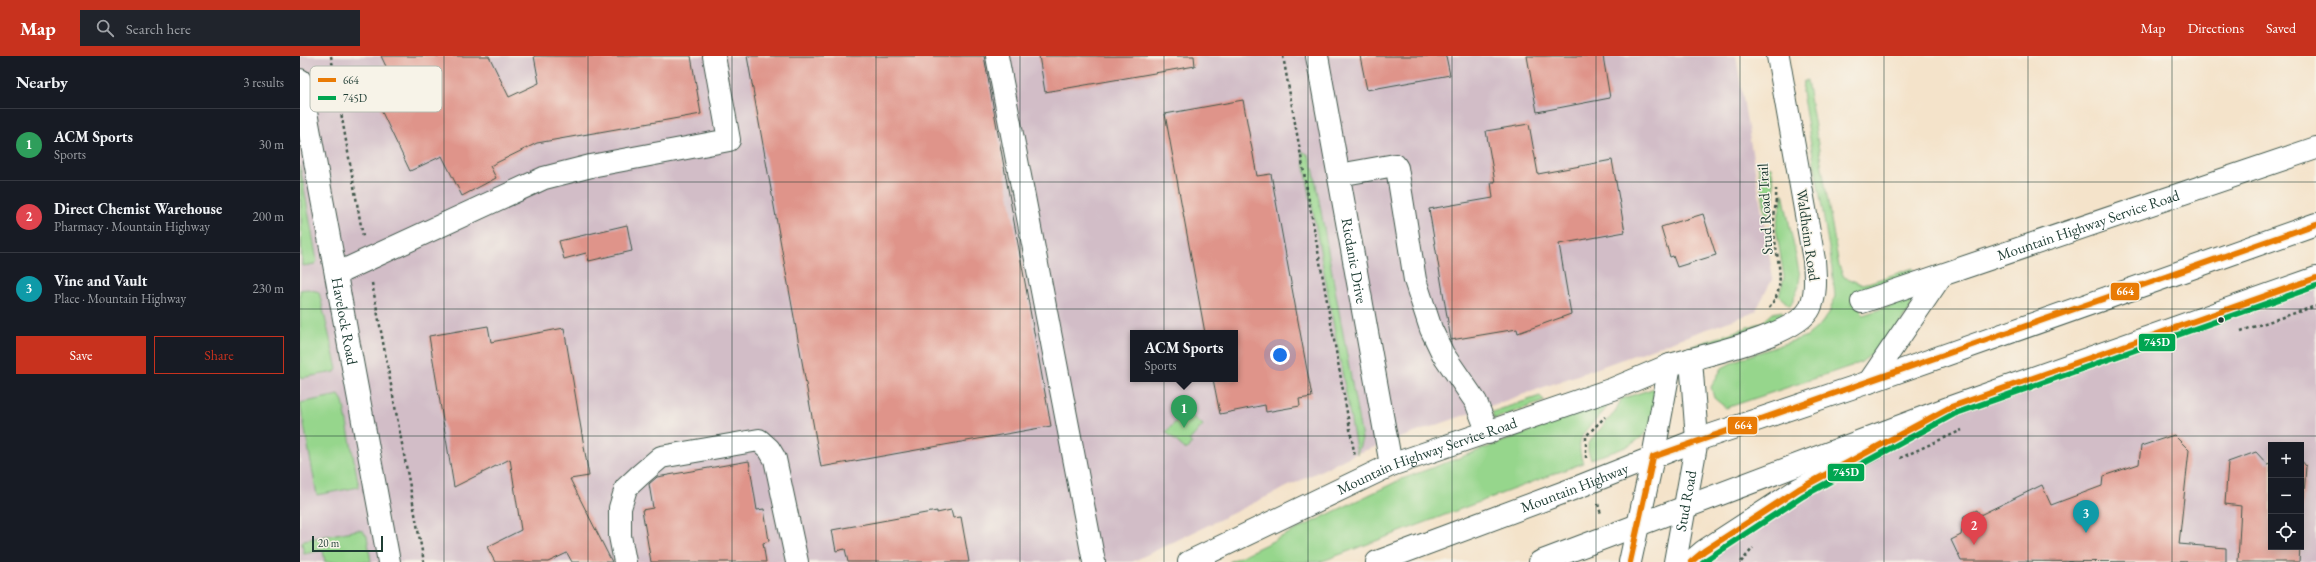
<!DOCTYPE html>
<html lang="en">
<head>
<meta charset="utf-8">
<style>
	body { margin:0; font-family:"EB Garamond",serif; background:#20242c; color:#f1f3f6 }
	.controls { position:absolute; right:12px; bottom:12px; display:grid; overflow:hidden; border-radius:0px; box-shadow:0 2px 10px #0003 }
	.controls button { width:36px; height:36px; display:grid; place-items:center; padding:0; border:0; border-bottom:1px solid #363941; background:#171b24; color:#f1f3f6; font:20px sans-serif }
	.scale { position:absolute; left:12px; bottom:10px; width:71px; box-sizing:border-box; padding-left:4px; border:2px solid #1f3d34; border-top:0; font-size:11px; line-height:14px; white-space:nowrap; color:#1f3d34; -webkit-text-stroke:3px #f7f3e8; paint-order:stroke }
	.you { position:absolute; left:980px; top:299px; width:14px; height:14px; margin:-10px; border:3px solid #fff; border-radius:50%; background:#1a73e8; box-shadow:0 0 0 6px #1a73e833 }
	.badge { display:grid; place-items:center; width:26px; height:26px; border-radius:50%; background:#c8321e; color:#fff; font-size:13px; font-weight:700 }
	.pin { position:absolute; translate:-50% -33px; filter:drop-shadow(0 1px 2px #0008) }
	.pin::after { content:''; position:absolute; top:21px; width:14px; height:12px; background:inherit; clip-path:polygon(0 0,100% 0,50% 100%) }
	.popup { position:absolute; left:830px; top:274px; width:108px; height:52px; box-sizing:border-box; display:grid; place-content:center; border-radius:0px; background:#171b24; filter:drop-shadow(0 1px 3px #0005); font-size:13px; white-space:nowrap; color:#9ea1a6 }
	.popup b { font-size:15px; color:#f1f3f6 }
	.popup::after { content:''; position:absolute; left:50%; top:100%; margin-left:-8px; border:8px solid transparent; border-top-color:#171b24 }
	.list { margin:0; padding:0; list-style:none }
	h2 { display:flex; justify-content:space-between; align-items:center; height:52px; margin:0; padding:0 16px; font-size:17px }
	h2 small { font-size:13px; font-weight:400; color:#9ea1a6 }
	.list li { display:grid; grid-template-columns:26px 1fr auto; gap:12px; align-items:center; box-sizing:border-box; height:72px; padding:0 16px; border-top:1px solid #363941 }
	.list b { display:block; font-size:15px; white-space:nowrap }
	.list p { margin:0; font-size:13px; white-space:nowrap; color:#9ea1a6 }
	.list em { font-size:13px; font-style:normal; color:#9ea1a6 }
	.actions { display:flex; gap:8px; padding:12px 16px }
	.actions a { flex:1; padding:9px 0; border:1px solid #c8321e; border-radius:0px; text-align:center; font-size:14px; color:#c8321e }
	.actions .main { background:#c8321e; color:#fff }
	.icon { flex:none; width:22px; height:22px; fill:none; stroke:currentColor; stroke-width:2; stroke-linecap:round; stroke-linejoin:round }
	.map { position:relative; flex:none; width:2016px; height:506px; overflow:hidden }
	header { display:flex; align-items:center; gap:24px; box-sizing:border-box; height:56px; padding:0 20px; background:#c8321e; color:#fff }
	header strong { font-size:19px }
	nav { display:flex; gap:22px; margin-inline-start:auto; font-size:14px }
	.search { width:280px; height:36px; background:#20242c; display:flex; align-items:center; gap:10px; box-sizing:border-box; padding:0 14px; border-radius:0px; color:#9ea1a6; font-size:15px }
	main { display:flex }
	aside { flex:1; background:#171b24 }
	.map>svg:first-child { display:block }
	.industrial { fill:#d2bdc7; fill-rule:evenodd }
	.green { fill:#96d68c; stroke:#5a8a60 }
	.building { fill:#df948a }
	.lines { fill:none; stroke-linecap:round; stroke-linejoin:round }
	.minor-casing { stroke:#3f564a; stroke-width:24 }
	.major-casing { stroke:#3f564a; stroke-width:24 }
	.path { stroke:#3f564a; stroke-width:2.5; stroke-dasharray:3 3; stroke-linecap:butt }
	.minor { stroke:#fff; stroke-width:22 }
	.major { stroke:#fff; stroke-width:22 }
	.bus-1-casing { stroke:#f7f3e8; stroke-width:9 }
	.bus-2-casing { stroke:#f7f3e8; stroke-width:9 }
	.bus-1 { stroke:#e97b05; stroke-width:6 }
	.bus-2 { stroke:#00a651; stroke-width:6 }
	.grid { fill:none; stroke:#1f3d34; stroke-width:1; stroke-opacity:0.55 }
	.bus-dot { fill:#1f3d34; stroke:#f7f3e8; stroke-width:1.5 }
	.labels { text-anchor:middle; stroke-width:3; stroke-linejoin:round; paint-order:stroke }
	.street-label { font-size:15px; fill:#1f3d34; stroke:#f7f3e8 }
	.key { fill:#f7f3e8; stroke:#b6bcb2; stroke-width:1 }
	.key-label { font-size:11px; fill:#1f3d34 }
	.line-badge { stroke:#f7f3e8; stroke-width:1.5 }
	.badge-label { font-size:11px; text-anchor:middle; font-weight:bold; fill:#fff }
</style>
</head>
<body>
<header>
<strong>Map</strong>
<div class="search"><svg class="icon" aria-label="search" viewBox="0 0 24 24"><circle cx="10" cy="10" r="6"/><path d="M15 15l6 6"/></svg>Search here</div>
<nav><a>Map</a><a>Directions</a><a>Saved</a></nav>
</header>
<main>
<aside>
<h2>Nearby<small>3 results</small></h2>
<ul class="list">
<li><span class="badge" style="background:#2e9e5b">1</span><div><b>ACM Sports</b><p>Sports</p></div><em>30 m</em></li>
<li><span class="badge" style="background:#e0444e">2</span><div><b>Direct Chemist Warehouse</b><p>Pharmacy · Mountain Highway</p></div><em>200 m</em></li>
<li><span class="badge" style="background:#0f9aa8">3</span><div><b>Vine and Vault</b><p>Place · Mountain Highway</p></div><em>230 m</em></li>
</ul>
<div class="actions"><a class="main">Save</a><a>Share</a></div>
</aside>
<div class="map">
<svg width="2016" height="506" viewBox="0 0 2016 506">
	<rect width="100%" height="100%" fill="#f7f3e8"/>
	<filter id="ink" filterUnits="userSpaceOnUse"><feTurbulence type="fractalNoise" baseFrequency=".025" numOctaves="2"/><feDisplacementMap in="SourceGraphic" scale="8" xChannelSelector="R" yChannelSelector="G"/><feConvolveMatrix kernelMatrix="1 2 1 2 8 2 1 2 1" color-interpolation-filters="sRGB"/></filter>
	<filter id="wash" filterUnits="userSpaceOnUse"><feTurbulence type="fractalNoise" baseFrequency=".012" numOctaves="4" result="noise"/><feDisplacementMap in="SourceGraphic" scale="16" xChannelSelector="R" yChannelSelector="G"/><feGaussianBlur stdDeviation="0.9" result="paint"/><feColorMatrix in="noise" values="0 0 0 0 0 0 0 0 0 0 0 0 0 0 0 0 0 1.4 0 .05"/><feComposite in="paint" operator="in"/></filter>
	<g filter="url(#wash)">
		<rect width="100%" height="100%" fill="#f4e3ca"/>
		<path class="industrial" d="M0,0H1436L1473,222L1455,256L1055,398L832,506H0ZM833,277H935V323H833Z
			M2016,222V506H1391L1457,461L1651,351ZM1971,389H2001V491H1971Z"/>
		<path class="green" d="M1507,24L1539,210L1544,221L1561,228L1568,227L1613,212L1614,217L1611,220L1556,239L1563,259L1608,244L1612,243L1613,246L1589,285L1560,307L1426,352L1414,342L1411,331L1422,312L1437,304L1507,280L1520,269L1529,257L1535,240L1531,204L1502,36L1503,26Z
			M1002,95L1009,99L1013,111L1062,383L1057,398Z
			M1458,108L1471,111C1475,129 1477,146 1466,161Z
			M0,109L17,205L15,208L2,210Z
			M1483,137L1500,220L1498,233L1490,250L1479,240L1484,221L1476,172Z
			M8,233L19,236L37,313L35,316L0,322V234Z
			M1482,255L1483,259L1475,265L1347,310L1346,306L1463,266L1473,257Z
			M1358,331C1356,341 1356,354 1352,365C1344,390 1313,395 1291,403L1288,395V387L1315,356L1321,343Z
			M39,339L43,345L59,431L17,439L0,347Z
			M1240,340L1245,345L1194,363L1192,356Z
			M1304,348L1307,351C1291,373 1272,376 1283,407L1020,506H929L1102,423Z
			M886,355L903,369L889,385L892,387L886,394L866,376Z
			M58,474L63,475L67,480L71,506H25L23,494L4,498L2,487L4,484Z"/>
		<g id="blocks">
			<path class="building" d="M81,0H189L209,41L239,27L234,0H391L401,58L237,87L190,110L196,122L162,140L142,100L110,115L80,52L95,45L86,28L93,25Z
				M447,0H684L751,370L521,411Z
				M739,0H894L895,10L745,36Z
				M1060,0H1146L1150,19L1067,34Z
				M1227,0H1303L1310,42L1237,56Z
				M943,44L957,120L971,118L1012,341L999,343L1000,350L966,356L965,349L920,358L913,323H935V277H905L865,58Z
				M1229,68L1238,118L1312,104L1325,176L1259,188L1271,258L1218,277L1217,273L1151,284L1129,153L1193,142L1191,126H1195L1186,75Z
				M1403,158L1416,199L1377,211L1373,200L1370,201L1361,171Z
				M327,169L332,195L289,205L286,197L264,203L259,185Z
				M188,270L191,286L264,272L289,420L270,423L312,506H272L267,497L248,506H195L187,491L221,474L210,403L154,431L129,280Z
				M1874,379L1889,394L1879,488L1926,492V506L1661,505L1651,484L1661,479L1664,460L1677,454L1680,459L1742,429L1751,449L1802,430L1803,420L1839,408L1841,390Z
				M1956,396L1967,408L1971,407V491H2000L1999,506H1938L1941,450L1925,448L1928,406Z
				M2001,404L2006,410L2001,478Z
				M449,405L457,454L464,453L469,485L463,487L466,506H351L342,454L353,452L349,428L357,421Z
				M651,454L653,462L661,461L669,506H548L545,493L536,495L532,474L637,455V457Z"/>
		</g>
	</g>
	<g filter="url(#ink)">
		<use href="#blocks" fill-opacity="0" stroke="#3f564a" stroke-width="1"/>
		<g class="lines">
			<defs>
				<g id="minor">
					<path d="M697,0L794,506"/>
					<path id="s1" d="M1017,0L1091,409"/>
					<path id="s2" d="M0,24L89,506"/>
					<path d="M1039,119L1095,109L1097,112L1115,224L1131,273L1143,298L1176,346L1188,377"/>
					<path d="M36,218L244,122L291,110L429,84L414,0"/>
					<path id="s3" d="M1562,246L2016,92"/>
					<path d="M1391,303L1397,384"/>
					<path d="M1569,326L1641,220"/>
					<path d="M1353,401L1370,309C1400,300 1497,280 1510,252C1517,237 1515,220 1514,204L1478,0"/>
					<path d="M325,506L320,480V452L326,432L340,419L361,401L459,384L469,393L475,403L497,506"/>
					<path id="s4" d="M889,506L1091,409L1313,333L1370,309"/>
				</g>
				<g id="major">
					<path id="s5" d="M1077,506L1278,431L1397,384L1569,326L2016,168"/>
					<path d="M1240,506L1651,351L2016,222"/>
					<path d="M1330,506L1353,401"/>
					<path id="s6" d="M1375,506L1397,384"/>
					<path d="M1391,506L1404,495L1499,433L1580,390"/>
				</g>
			</defs>
			<use href="#minor" class="minor-casing"/>
			<use href="#major" class="major-casing"/>
			<path class="path" d="M31,0L63,181
				M983,0L1055,401
				M72,227L124,506
				M1469,252C1489,230 1475,200 1474,173C1473,160 1477,146 1476,133
				M1941,275L2016,250
				M1286,402V380L1305,361
				M1600,402L1662,374
				M1298,448L1301,458
				M1441,506L1453,492"/>
			<use href="#minor" class="minor"/>
			<use href="#major" class="major"/>
			<defs>
				<path id="bus-1" d="M1330,506L1353,401L2016,168
					M1391,506L1404,495L1499,433L1651,351L2016,222"/>
				<path id="bus-2" d="M1403,506L1503,440L1654,358L2016,230"/>
			</defs>
			<use href="#bus-1" class="bus-1-casing"/>
			<use href="#bus-2" class="bus-2-casing"/>
			<use href="#bus-1" class="bus-1"/>
			<use href="#bus-2" class="bus-2"/>
		</g>
	</g>
	<path class="grid" d="M144,0V506M288,0V506M432,0V506M576,0V506M720,0V506M864,0V506M1008,0V506M1152,0V506M1296,0V506M1440,0V506M1584,0V506M1728,0V506M1872,0V506M0,126H2016M0,253H2016M0,380H2016"/>
	<circle class="bus-dot" cx="1921" cy="264" r="3.5"/>
	<g class="labels">
		<g class="street-label">
			<text transform="translate(1465 153) rotate(-93)" y="5">Stud Road Trail</text>
			<text dy="5" stroke="none"><textPath href="#s3" startOffset="239">Mountain Highway Service Road</textPath></text>
			<text transform="translate(1508 179) rotate(82)" y="5">Waldheim Road</text>
			<text dy="5" stroke="none"><textPath href="#s1" startOffset="208">Ricdanic Drive</textPath></text>
			<text dy="5" stroke="none"><textPath href="#s2" startOffset="245">Havelock Road</textPath></text>
			<text dy="5" stroke="none"><textPath href="#s4" startOffset="261">Mountain Highway Service Road</textPath></text>
			<text dy="5" stroke="none"><textPath href="#s5" startOffset="211">Mountain Highway</textPath></text>
			<text dy="5" stroke="none"><textPath href="#s6" startOffset="62">Stud Road</textPath></text>
		</g>
	</g>
	<rect x="10" y="10" width="132" height="46" rx="6" class="key"/>
	<rect x="18" y="22" width="18" height="4" fill="#e97b05"/>
	<rect x="18" y="40" width="18" height="4" fill="#00a651"/>
	<g class="key-label">
		<text x="43" y="28">664</text>
		<text x="43" y="46">745D</text>
	</g>
	<g class="line-badge">
		<rect x="1810" y="226" width="30" height="19" rx="4" fill="#e97b05"/>
		<rect x="1838" y="277" width="38" height="19" rx="4" fill="#00a651"/>
		<rect x="1427" y="360" width="31" height="19" rx="4" fill="#e97b05"/>
		<rect x="1527" y="407" width="38" height="19" rx="4" fill="#00a651"/>
	</g>
	<g class="badge-label">
		<text x="1825" y="239">664</text>
		<text x="1857" y="290">745D</text>
		<text x="1443" y="373">664</text>
		<text x="1546" y="420">745D</text>
	</g>
</svg>
<div class="controls">
<button>+</button>
<button>−</button>
<button><svg class="icon" aria-label="locate" viewBox="0 0 24 24"><circle cx="12" cy="12" r="6"/><path d="M12 2v4M12 18v4M2 12h4M18 12h4"/></svg></button>
</div>
<div class="scale">20 m</div>
<div class="you"></div>
<div class="pin badge" style="left:884px;top:372px;background:#2e9e5b">1</div>
<div class="popup"><b>ACM Sports</b>Sports</div>
<div class="pin badge" style="left:1674px;top:489px;background:#e0444e">2</div>
<div class="pin badge" style="left:1786px;top:477px;background:#0f9aa8">3</div>
</div>
</main>
</body>
</html>
